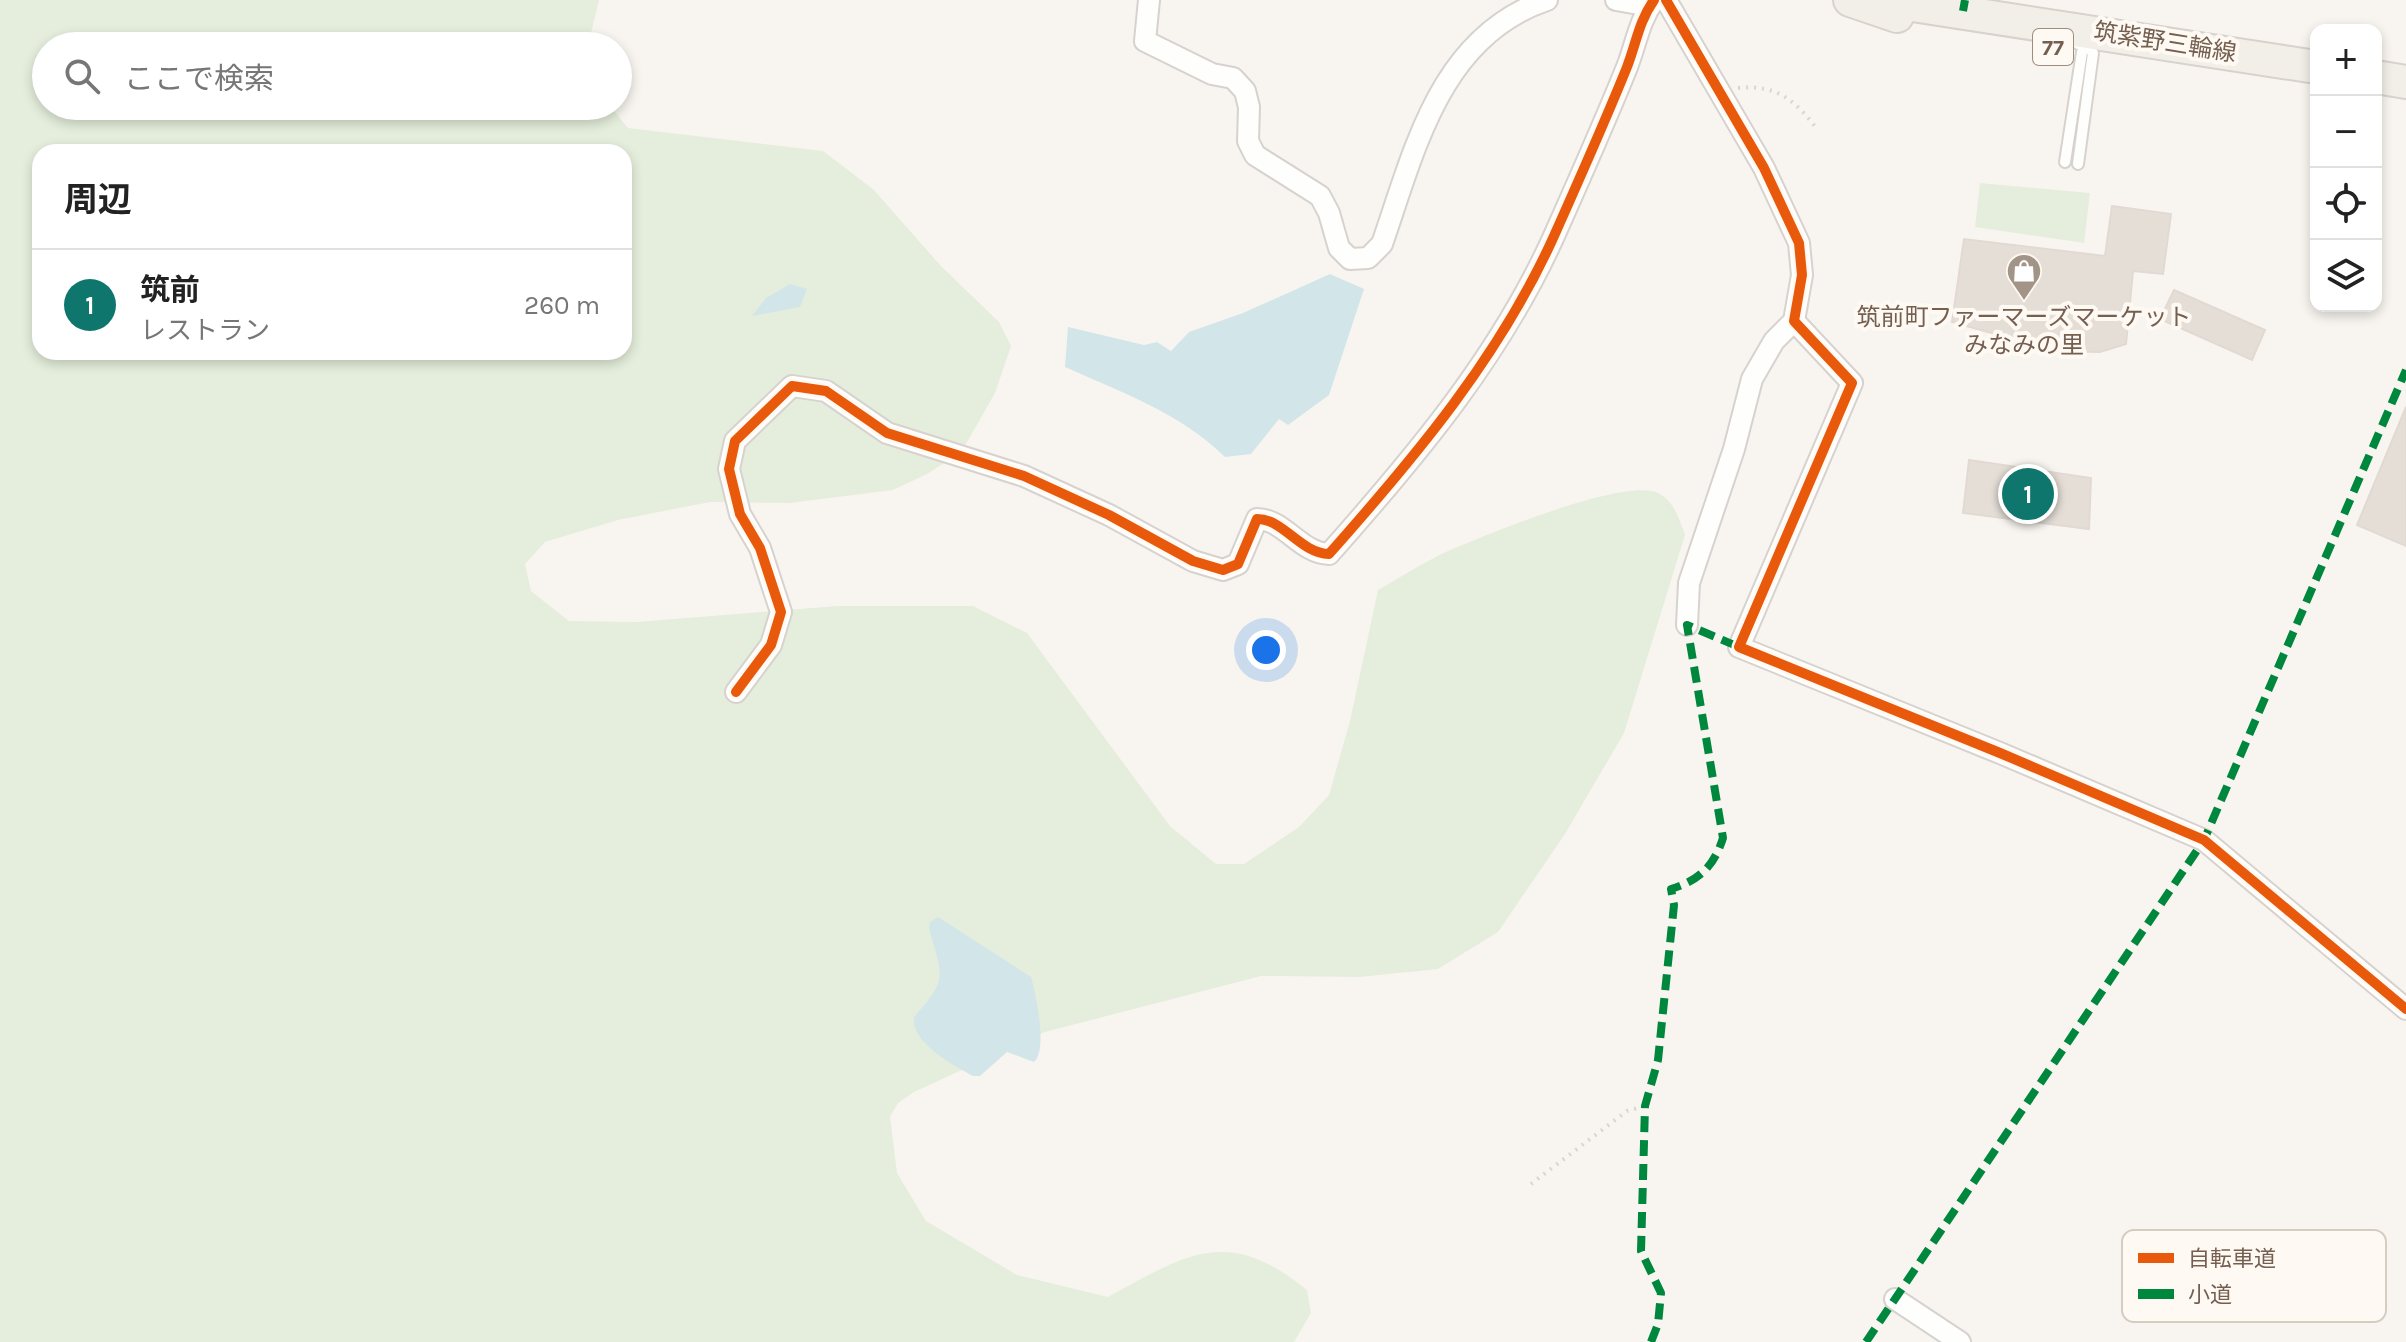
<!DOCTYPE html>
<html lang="ja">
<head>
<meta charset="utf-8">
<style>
	body { margin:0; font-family:Karla,"Noto Sans JP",sans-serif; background:#f6f6f6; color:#222 }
	.controls { position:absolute; right:24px; top:24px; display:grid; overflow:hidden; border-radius:16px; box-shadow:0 4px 12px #0003 }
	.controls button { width:72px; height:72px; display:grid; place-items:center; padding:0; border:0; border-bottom:2px solid #e0e0e0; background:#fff; color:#222; font:40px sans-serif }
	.you { position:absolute; left:1266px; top:650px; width:28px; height:28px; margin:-20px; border:6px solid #fff; border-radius:50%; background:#1a73e8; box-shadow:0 0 0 12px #1a73e833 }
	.badge { display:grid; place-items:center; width:52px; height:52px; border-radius:50%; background:#0f766e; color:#fff; font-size:26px; font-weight:700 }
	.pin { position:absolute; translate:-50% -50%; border:4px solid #fff; box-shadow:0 2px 8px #0006 }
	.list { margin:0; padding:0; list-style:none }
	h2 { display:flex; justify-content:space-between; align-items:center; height:104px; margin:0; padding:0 32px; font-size:34px }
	h2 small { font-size:26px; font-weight:400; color:#767676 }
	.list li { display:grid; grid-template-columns:52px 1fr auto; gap:24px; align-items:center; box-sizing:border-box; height:112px; padding:0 32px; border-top:2px solid #e0e0e0 }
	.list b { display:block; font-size:30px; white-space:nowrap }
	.list p { margin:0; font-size:26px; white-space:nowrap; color:#767676 }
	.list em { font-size:26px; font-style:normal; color:#767676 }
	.icon { flex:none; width:44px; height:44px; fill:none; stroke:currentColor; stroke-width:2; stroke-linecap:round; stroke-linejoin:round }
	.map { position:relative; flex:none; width:2406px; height:1342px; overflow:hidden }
	.search { position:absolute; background:#fff; box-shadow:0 4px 12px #0003; left:32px; top:32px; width:600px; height:88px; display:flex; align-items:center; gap:20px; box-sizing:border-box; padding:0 28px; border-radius:44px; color:#767676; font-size:30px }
	.panel { position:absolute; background:#fff; box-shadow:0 4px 12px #0003; left:32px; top:144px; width:600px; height:216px; border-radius:24px }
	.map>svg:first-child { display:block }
	.green { fill:#e5eedc; fill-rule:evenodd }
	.water { fill:#d2e5e8 }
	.building { fill:#e5ded7; stroke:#e1d9d2; stroke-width:2 }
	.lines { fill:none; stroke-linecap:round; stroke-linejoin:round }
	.lane-casing { stroke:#d7d2ce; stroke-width:14 }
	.street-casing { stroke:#d7d2ce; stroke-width:24 }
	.primary-casing { stroke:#d9d2cc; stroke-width:36 }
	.path { stroke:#dad5d1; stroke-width:4; stroke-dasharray:2 6; stroke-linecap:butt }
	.lane { stroke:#fefefd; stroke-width:10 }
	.street { stroke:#fefefd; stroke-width:20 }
	.primary { stroke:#f2efe8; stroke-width:32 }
	.quiet { stroke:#00873e; stroke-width:8; stroke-dasharray:16 8; stroke-linecap:butt }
	.cycleway-casing { stroke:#fefaf3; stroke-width:15 }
	.cycleway { stroke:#e8590c; stroke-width:10 }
	.labels { text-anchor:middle; stroke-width:8; stroke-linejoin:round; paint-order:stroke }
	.shield { fill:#fefaf3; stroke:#9e8e81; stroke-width:2 }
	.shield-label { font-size:22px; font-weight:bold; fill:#755f50 }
	.street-label { font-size:24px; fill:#755f50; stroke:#fefaf3 }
	.poi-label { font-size:24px; fill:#755f50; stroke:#fefaf3 }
	.key { fill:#fefaf3; stroke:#d5ccc2; stroke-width:2 }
	.key-label { font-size:22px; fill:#755f50 }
</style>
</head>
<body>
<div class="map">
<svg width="2406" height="1342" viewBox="0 0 2406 1342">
	<rect width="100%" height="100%" fill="#f8f5f0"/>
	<path class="green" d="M0,0H599L588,46H46V106H610L628,128L823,151L873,189L941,266L999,322L1011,346L995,393L962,451L929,473L893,490L790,503L710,502L618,520L545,542L525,564L531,591L569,621L637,622L837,606H973L1027,633L1170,826L1216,864H1244L1299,827L1329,795L1350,721L1378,590C1401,577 1424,562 1448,551C1483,536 1629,475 1660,494C1674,502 1680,520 1685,535L1624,733L1565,834L1498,932L1438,969L1359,977L1261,976L1045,1032L914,1092L898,1103L890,1117L897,1173L926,1221L1017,1275L1108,1297C1188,1253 1228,1226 1307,1290L1311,1313L1294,1342H0ZM40,152H624V352H40Z
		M1980,183L2090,193L2084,243L1975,227Z"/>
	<path class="water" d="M1330,274L1364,289L1329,395L1288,425L1279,419L1251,454L1225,457C1180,413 1123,393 1065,367L1068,327L1144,345L1157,342L1171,351L1189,332L1243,313Z
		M790,284L807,289L800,307L752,316L766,298Z
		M938,917L1031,977C1036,994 1048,1050 1034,1062L1007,1052L980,1076H973C954,1066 910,1042 914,1017C949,978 942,977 929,928L930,922Z"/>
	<path class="building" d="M2112,206L2171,214L2163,274L2133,271L2126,344L2100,352L2056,351L1952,322L1964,239L2105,256Z
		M2174,290L2265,330L2252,360L2160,319Z
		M2406,407V546L2357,525Z
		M1969,460L2091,478L2089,529L1963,513Z"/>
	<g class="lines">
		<defs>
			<path id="lane" d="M2065,162L2082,52L2092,42
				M2078,164L2093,53L2087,45L2078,44"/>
			<path id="street" d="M1149,0L1145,41L1212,74L1233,78L1245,91L1249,107L1248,141L1255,155L1320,196L1329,213L1339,248L1350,259L1368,258L1382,244C1415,149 1440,36 1547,0
				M1616,0L1650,6
				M1666,0L1764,168L1799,243L1802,275L1794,321L1852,383L1739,647L2000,753L2204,840L2406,1009
				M1687,625L1689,583L1734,449L1752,379L1774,341L1794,321
				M736,692L771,645L781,612L760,548L740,514L729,469L735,441L792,386L826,391L887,433L1024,476L1109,515L1193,561L1223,570L1238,564L1257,519C1284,519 1300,553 1329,554C1416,456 1500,356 1554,236C1579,180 1604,124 1627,67C1636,44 1639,21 1654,0
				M1895,1299L1960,1342"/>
			<path id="primary" d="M1850,0L1897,16
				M1880,0L2316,67
				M2376,77L2406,82"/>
		</defs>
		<use href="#lane" class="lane-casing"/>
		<use href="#street" class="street-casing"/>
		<use href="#primary" class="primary-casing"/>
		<path class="path" d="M1738,88C1776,84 1795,100 1817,129
			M1531,1184L1627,1111L1645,1106"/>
		<use href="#lane" class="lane"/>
		<use href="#street" class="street"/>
		<use href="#primary" class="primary"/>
		<path class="quiet" d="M1963,11L1965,0
			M1651,1342L1658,1324L1661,1293L1641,1251L1645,1106L1658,1060L1674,905L1671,889C1700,880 1714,866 1723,838L1687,625L1739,647
			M1866,1342L2204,840L2406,370"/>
		<defs>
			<path id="cycleway" d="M1666,0L1764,168L1799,243L1802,275L1794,321L1852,383L1739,647L2000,753L2204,840L2406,1009
				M736,692L771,645L781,612L760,548L740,514L729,469L735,441L792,386L826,391L887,433L1024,476L1109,515L1193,561L1223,570L1238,564L1257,519C1284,519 1300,553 1329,554C1416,456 1500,356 1554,236C1579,180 1604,124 1627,67C1636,44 1639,21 1654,0"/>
		</defs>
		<use href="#cycleway" class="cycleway-casing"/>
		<use href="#cycleway" class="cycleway"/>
	</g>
	<defs>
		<symbol id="shop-pin" viewBox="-11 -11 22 30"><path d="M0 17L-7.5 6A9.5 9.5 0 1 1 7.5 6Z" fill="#a39488" stroke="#fefaf3"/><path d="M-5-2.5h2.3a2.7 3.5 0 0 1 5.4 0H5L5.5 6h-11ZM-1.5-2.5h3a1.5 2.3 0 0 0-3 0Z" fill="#fff"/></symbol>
	</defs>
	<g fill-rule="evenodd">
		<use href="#shop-pin" x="2004" y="251" width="40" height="54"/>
	</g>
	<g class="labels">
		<rect class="shield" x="2033" y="29" width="40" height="36" rx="6"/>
		<g class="shield-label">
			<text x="2053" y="55">77</text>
		</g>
		<g class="street-label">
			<text transform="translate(2165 42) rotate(9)" y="8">筑紫野三輪線</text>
		</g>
		<g class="poi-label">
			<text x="2024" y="325">筑前町ファーマーズマーケット<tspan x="2024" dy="28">みなみの里</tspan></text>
		</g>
	</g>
	<rect x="2122" y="1230" width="264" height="92" rx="12" class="key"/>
	<rect x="2138" y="1253" width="36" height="10" fill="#e8590c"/>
	<rect x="2138" y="1289" width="36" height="10" fill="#00873e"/>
	<g class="key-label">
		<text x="2188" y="1266">自転車道</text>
		<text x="2188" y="1302">小道</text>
	</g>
</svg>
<div class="controls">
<button>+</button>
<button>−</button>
<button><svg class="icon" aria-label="locate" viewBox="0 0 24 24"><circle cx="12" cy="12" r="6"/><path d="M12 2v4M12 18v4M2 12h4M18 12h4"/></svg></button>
<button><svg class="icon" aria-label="layers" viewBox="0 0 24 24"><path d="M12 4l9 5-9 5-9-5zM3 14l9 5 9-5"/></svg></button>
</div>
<div class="you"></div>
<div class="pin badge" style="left:2028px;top:494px">1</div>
<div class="search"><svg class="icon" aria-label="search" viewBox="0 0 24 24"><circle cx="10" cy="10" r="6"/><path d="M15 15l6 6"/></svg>ここで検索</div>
<section class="panel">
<h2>周辺<small></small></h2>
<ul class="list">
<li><span class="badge">1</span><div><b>筑前</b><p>レストラン</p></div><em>260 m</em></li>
</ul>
</section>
</div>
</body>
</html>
